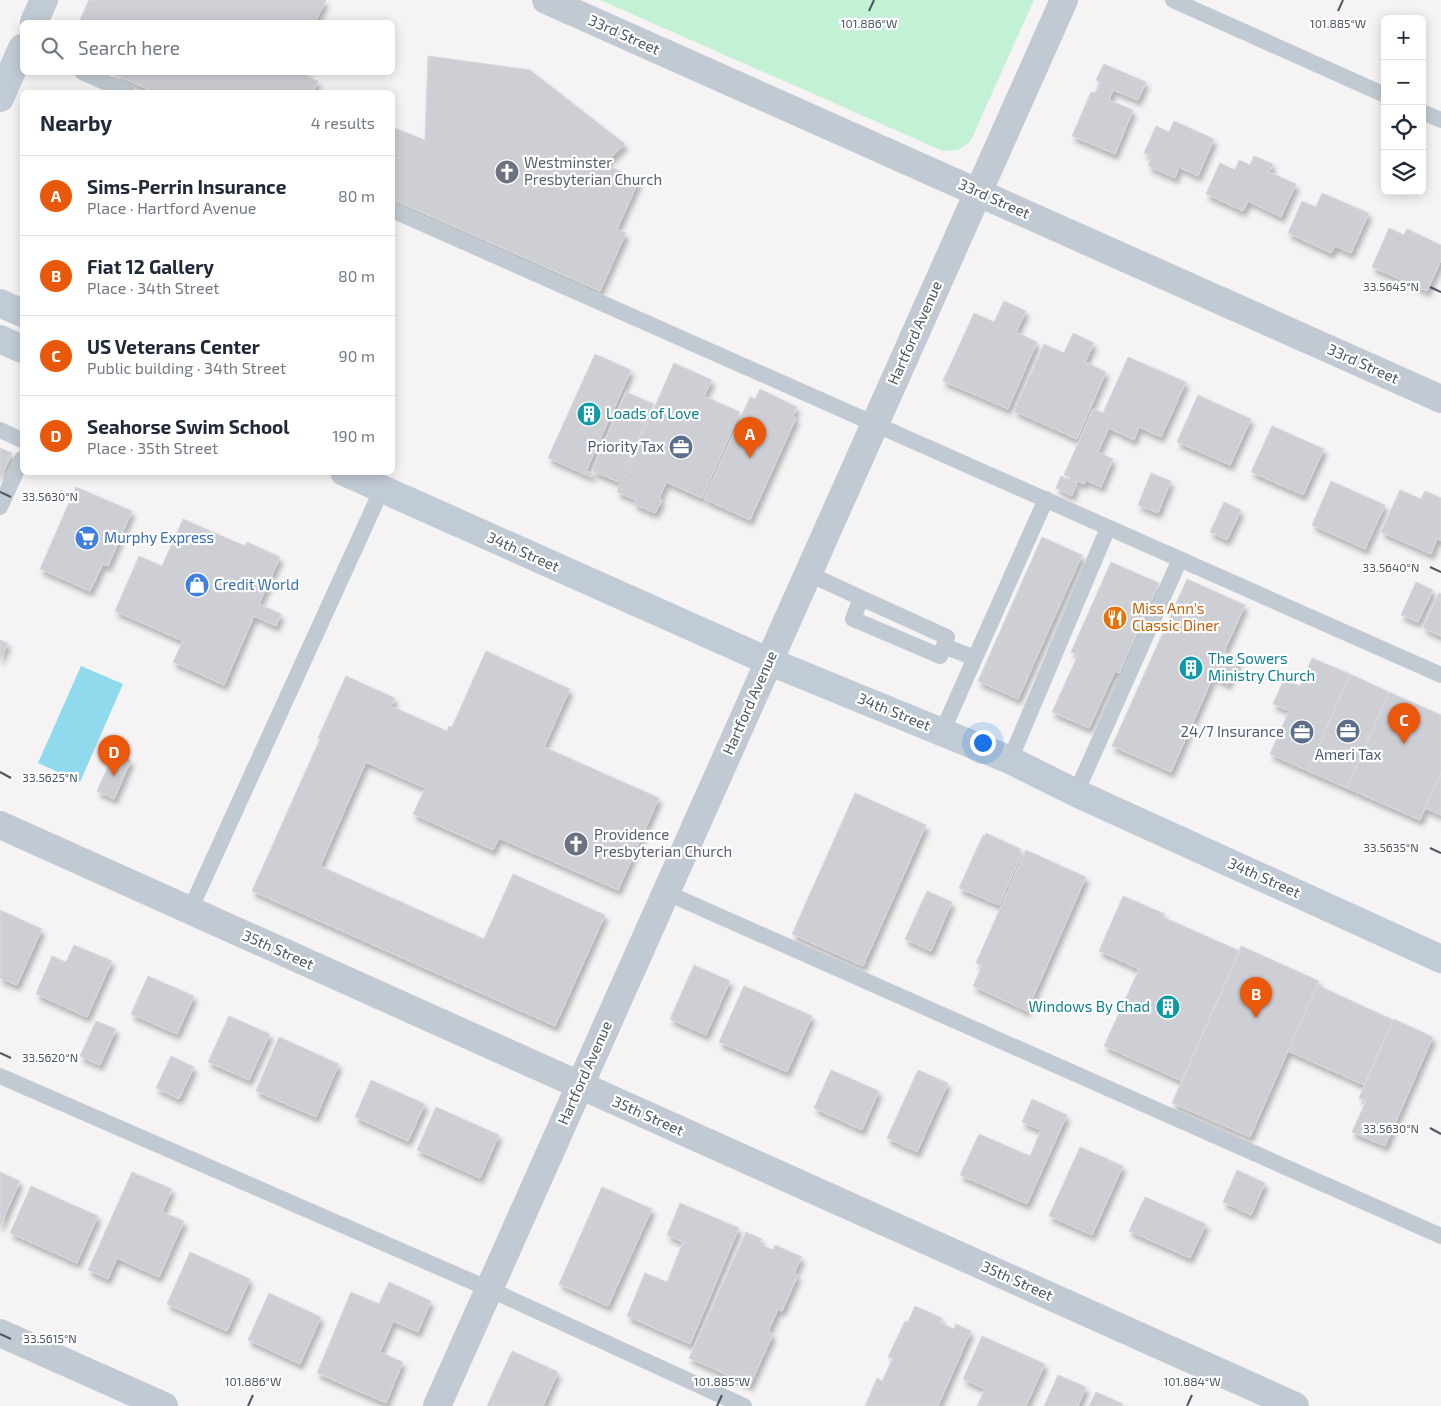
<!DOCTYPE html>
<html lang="en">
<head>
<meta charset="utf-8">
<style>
	body { margin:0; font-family:"Exo 2",sans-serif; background:#f2f2f3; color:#1f2937 }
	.controls { position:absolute; right:15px; top:15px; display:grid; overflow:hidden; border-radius:8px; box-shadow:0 2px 12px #0003 }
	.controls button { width:45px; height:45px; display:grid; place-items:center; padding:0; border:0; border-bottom:1px solid #e0e1e3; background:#fff; color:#1f2937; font:25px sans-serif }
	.you { position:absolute; left:982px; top:742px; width:18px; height:18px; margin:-12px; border:4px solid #fff; border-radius:50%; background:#1a73e8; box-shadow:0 0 0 8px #1a73e833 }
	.badge { display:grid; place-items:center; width:32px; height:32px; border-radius:50%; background:#ea580c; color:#fff; font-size:16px; font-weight:700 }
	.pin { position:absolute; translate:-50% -41px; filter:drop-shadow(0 1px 2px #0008) }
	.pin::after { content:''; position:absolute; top:26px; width:18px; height:15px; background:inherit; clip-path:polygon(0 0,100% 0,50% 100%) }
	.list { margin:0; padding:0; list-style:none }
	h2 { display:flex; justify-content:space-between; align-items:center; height:65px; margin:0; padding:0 20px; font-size:21px }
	h2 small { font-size:16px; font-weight:400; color:#747a83 }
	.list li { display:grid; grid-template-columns:32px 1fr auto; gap:15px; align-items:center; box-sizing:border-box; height:80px; padding:0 20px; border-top:1px solid #e0e1e3 }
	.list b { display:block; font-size:19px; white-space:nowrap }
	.list p { margin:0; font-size:16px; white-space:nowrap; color:#747a83 }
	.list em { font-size:16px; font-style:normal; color:#747a83 }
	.icon { flex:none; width:28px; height:28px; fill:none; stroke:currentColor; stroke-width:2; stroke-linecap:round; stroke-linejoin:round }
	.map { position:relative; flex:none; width:1441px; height:1406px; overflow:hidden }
	.search { position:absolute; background:#fff; box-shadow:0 2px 12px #0003; left:20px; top:20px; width:375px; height:55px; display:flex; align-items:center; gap:12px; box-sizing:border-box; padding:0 18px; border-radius:8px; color:#747a83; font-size:19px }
	.panel { position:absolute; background:#fff; box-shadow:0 2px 12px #0003; left:20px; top:90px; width:375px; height:385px; border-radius:8px }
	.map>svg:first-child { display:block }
	.green { fill:#c3f1d5 }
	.water { fill:#90daee }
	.building { fill:#cdcfd5; stroke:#d7d9de; filter:url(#shadow) }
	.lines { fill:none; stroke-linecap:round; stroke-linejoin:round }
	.lane { stroke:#c1cad2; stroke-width:16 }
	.street { stroke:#c1cad2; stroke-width:28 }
	.secondary { stroke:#c1cbd6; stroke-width:28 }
	.ticks { fill:none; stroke:#4a5661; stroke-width:2 }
	.labels { text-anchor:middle; stroke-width:4.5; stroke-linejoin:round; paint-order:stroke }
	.street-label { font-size:15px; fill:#4a5661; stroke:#fff }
	.worship-label { font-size:15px; fill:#5b616d; stroke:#fff; text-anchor:start }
	.culture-label { font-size:15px; fill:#0d838f; stroke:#fff; text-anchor:start }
	.service-label { font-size:15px; fill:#4e5e75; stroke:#fff; text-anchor:end }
	.shop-label { font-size:15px; fill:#366cbe; stroke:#fff; text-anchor:start }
	.food-label { font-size:15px; fill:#c56008; stroke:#fff; text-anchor:start }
	.ticks-label { font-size:12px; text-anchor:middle; fill:#4a5661; stroke:#fff; stroke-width:4.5; stroke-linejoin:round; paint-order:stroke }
</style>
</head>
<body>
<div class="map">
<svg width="1441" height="1406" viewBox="0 0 1441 1406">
	<defs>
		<filter id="shadow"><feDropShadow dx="3" dy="5.5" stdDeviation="2.5" flood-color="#0004"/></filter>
	</defs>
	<rect width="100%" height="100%" fill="#f5f3f3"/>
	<path class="green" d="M600,0H1034L970,142L958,150L943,151Z"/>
	<path class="water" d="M81,666L123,684L80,782L38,763Z"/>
	<path class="building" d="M89,0H326L315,22H79Z
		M428,56L530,70L625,144L605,164L639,180L617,229L626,233L600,291L392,199V127L425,140Z
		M1104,64L1146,82L1138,100L1113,90L1109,100L1133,110L1115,154L1072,136L1091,92L1095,93L1100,82L1096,80Z
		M109,72H309L307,77L318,81L313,92H154Z
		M1174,121L1214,139L1198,176L1179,167L1175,178L1148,166L1152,157L1144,153L1156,126L1169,132Z
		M1254,156L1273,164L1269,172L1296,184L1281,217L1248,201L1243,211L1206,194L1220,163L1235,170L1239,160L1250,165Z
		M1322,193L1369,213L1351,253L1335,246L1331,253L1288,233L1302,201L1316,207Z
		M1389,228L1404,235L1407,229L1441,245V260L1427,291L1372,267Z
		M1004,301L1026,311L1016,332L1037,342L1008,409L943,381L974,313L994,322Z
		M1073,333L1094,343L1085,362L1106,372L1077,439L1014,411L1044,344L1064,353Z
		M595,354L631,370L586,471L592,473L591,477L548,458Z
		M1128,357L1186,382L1161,437L1139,427L1134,440L1109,428L1098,452L1113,459L1101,487L1086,480L1084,484L1064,475L1093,409L1103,413Z
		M674,363L712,380L704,396L740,412L702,498L666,482L659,499L662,500L655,513L634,504L636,500L617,492Z
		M760,389L797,407L793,416L796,418L750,520L704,499L750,397L755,399Z
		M626,392L654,404L619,482L592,471Z
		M1198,395L1251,419L1230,465L1177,442Z
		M1272,426L1324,449L1303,495L1251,472Z
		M0,448L12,453L0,479Z
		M1151,473L1171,481L1158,513L1138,505Z
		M1061,476L1077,483L1072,496L1056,488Z
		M1331,481L1385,505L1365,549L1312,525Z
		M76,487L132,511L108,566L103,564L90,591L40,569Z
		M1400,490L1421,499L1425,491L1441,498V540L1437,539L1431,554L1381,532Z
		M1224,502L1241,510L1227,540L1210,532Z
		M183,519L245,546L247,542L280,557L259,604L281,614L276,626L254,616L224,685L173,662L183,641L115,611L139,556L162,566Z
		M1042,537L1082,555L1018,699L978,681Z
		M1111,562L1159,583L1119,673L1115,671L1089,728L1052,712L1078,655L1071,652Z
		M1187,579L1245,605L1224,652L1239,659L1228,684L1213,677L1171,772L1112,746Z
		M1416,582L1433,590L1418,622L1401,615Z
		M1439,593L1441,594V636L1423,628Z
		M0,640L8,643L0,660Z
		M486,651L570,689L544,747L659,798L618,890L499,838L493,850L413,814L425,788L366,762L320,866L484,939L513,874L605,915L555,1026L252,891L320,739L318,738L346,676L395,698L391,706L447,731L449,726L452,727Z
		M1312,658L1350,674L1308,771L1270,754L1289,711L1273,704L1284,679L1300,686Z
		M1350,674L1389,692L1347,788L1308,771Z
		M1389,692L1441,715V772L1420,820L1347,788Z
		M114,753L131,760L114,799L97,791Z
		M1441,772V815L1425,808Z
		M855,793L926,825L863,966L792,934Z
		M986,833L1021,849L1019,851L1022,853L999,905L959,888L983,835L985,836Z
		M1026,850L1086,877L1027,1011L973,986L982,966L976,963Z
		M927,891L952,902L931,951L905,939Z
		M1123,896L1165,914L1163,917L1240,951L1182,1081L1104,1046L1139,969L1099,951Z
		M0,910L42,929L17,985L0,978Z
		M74,945L112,961L87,1017L36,994L52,956L66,962Z
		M1241,946L1319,981L1250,1137L1172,1103Z
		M694,965L730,981L706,1035L670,1019Z
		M148,976L194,996L177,1034L131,1014Z
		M1317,985L1393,1020L1364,1085L1288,1051Z
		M744,986L812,1016L787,1072L719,1042Z
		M229,1016L270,1034L249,1080L208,1062Z
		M1394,1019L1433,1037L1385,1146L1352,1132L1366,1101L1359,1098Z
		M96,1021L116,1029L100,1065L80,1056Z
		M279,1037L339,1064L316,1117L256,1091Z
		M171,1056L194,1067L179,1099L156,1088Z
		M831,1070L879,1091L862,1130L814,1108Z
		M918,1070L948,1083L917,1152L887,1138Z
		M371,1080L425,1104L408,1141L355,1117Z
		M1032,1099L1067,1115L1027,1204L960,1175L979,1134L1030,1156L1041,1130L1022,1122Z
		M436,1107L499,1135L480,1178L417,1150Z
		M1080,1147L1123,1166L1092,1235L1049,1216Z
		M1237,1170L1265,1183L1251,1215L1223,1202Z
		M0,1172L20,1181L0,1227Z
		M132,1172L172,1189L162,1212L184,1221L159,1277L117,1258L108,1279L88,1270Z
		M31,1186L98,1216L77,1263L10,1233Z
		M602,1187L652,1209L608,1306L559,1284Z
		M1145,1197L1206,1224L1190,1258L1129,1231Z
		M680,1203L739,1228L690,1344L627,1316L645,1273L667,1282L683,1242L667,1235Z
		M746,1232L762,1239L759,1244L773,1250L775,1245L802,1257L794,1273L798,1275L782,1311L778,1309L768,1332L773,1334L750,1385L689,1358Z
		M190,1252L250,1279L227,1331L167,1304Z
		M389,1282L431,1301L418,1332L393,1321L380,1352L403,1362L386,1403L317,1373L351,1292L379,1304Z
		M269,1293L321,1317L300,1364L248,1340Z
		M915,1306L942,1318L940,1323L954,1329L956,1324L971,1331L938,1406H865L877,1378L882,1381L893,1358L888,1357L905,1321L908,1322Z
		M982,1336L1045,1364L1026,1406H977L985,1389L963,1379Z
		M512,1351L558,1372L543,1406H487Z
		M1058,1375L1086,1387L1078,1406H1044Z
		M1096,1392L1123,1404L1122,1406H1089Z"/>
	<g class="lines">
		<path class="lane" d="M1173,0L1385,95
			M82,72L127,92
			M1422,112L1441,120
			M392,210L1441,675
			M0,430L22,440
			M0,507L22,459
			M807,573L861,598L853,619L940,656L944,646L975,658
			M861,598L947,637L944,646
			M942,732L1046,499
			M1010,760L1108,528
			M1076,793L1180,559
			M665,892L1441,1236
			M190,910L382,489
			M0,1076L489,1289L744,1406"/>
		<path class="street" d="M546,0L1441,399
			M0,825L1295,1406
			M0,1333L164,1406
			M437,1406L1064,0"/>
		<path class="secondary" d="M34,22L44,0
			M0,98L22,48
			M0,303L22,313
			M0,339L22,349
			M344,472L768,661L1010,760L1076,793L1441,959"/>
	</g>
	<path class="ticks" d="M869,11L874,0M1338,11L1343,0M1430,287L1441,292M0,492L11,497M1430,567L1441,572M0,772L11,778M1430,848L1441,853M0,1053L11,1058M1430,1128L1441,1134M0,1334L11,1339M248,1406L253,1395M717,1406L722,1395M1187,1406L1192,1395"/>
	<defs>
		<symbol id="church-disc" viewBox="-11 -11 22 22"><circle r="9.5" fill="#6b7280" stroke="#fff"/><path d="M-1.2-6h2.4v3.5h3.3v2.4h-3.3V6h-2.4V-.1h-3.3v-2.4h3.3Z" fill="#fff"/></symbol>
		<symbol id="building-disc" viewBox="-11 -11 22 22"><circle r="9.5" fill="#0f9aa8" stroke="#fff"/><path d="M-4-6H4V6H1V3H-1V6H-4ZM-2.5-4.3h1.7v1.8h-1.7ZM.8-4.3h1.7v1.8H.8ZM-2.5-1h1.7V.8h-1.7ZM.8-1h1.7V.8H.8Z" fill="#fff"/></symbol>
		<symbol id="office-disc" viewBox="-11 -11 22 22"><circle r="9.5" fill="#5c6f8a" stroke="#fff"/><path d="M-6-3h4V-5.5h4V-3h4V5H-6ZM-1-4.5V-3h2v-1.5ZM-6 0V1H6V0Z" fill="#fff"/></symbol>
		<symbol id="supermarket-disc" viewBox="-11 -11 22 22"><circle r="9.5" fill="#3f7fe0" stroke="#fff"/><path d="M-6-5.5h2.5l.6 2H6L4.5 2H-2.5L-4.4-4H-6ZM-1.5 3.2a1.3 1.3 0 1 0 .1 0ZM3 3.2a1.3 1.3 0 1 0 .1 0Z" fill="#fff"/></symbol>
		<symbol id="shop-disc" viewBox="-11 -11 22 22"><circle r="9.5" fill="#3f7fe0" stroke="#fff"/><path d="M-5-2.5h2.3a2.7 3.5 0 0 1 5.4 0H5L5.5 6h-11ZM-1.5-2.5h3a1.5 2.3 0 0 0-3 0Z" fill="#fff"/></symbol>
		<symbol id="restaurant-disc" viewBox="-11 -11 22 22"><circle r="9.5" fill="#e8710a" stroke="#fff"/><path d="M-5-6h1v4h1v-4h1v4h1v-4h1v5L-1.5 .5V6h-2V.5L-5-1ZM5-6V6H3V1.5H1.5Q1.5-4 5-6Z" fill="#fff"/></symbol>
	</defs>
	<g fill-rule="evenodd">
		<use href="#church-disc" x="493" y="158" width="28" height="28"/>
		<use href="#building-disc" x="575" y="400" width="28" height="28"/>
		<use href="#office-disc" x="667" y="433" width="28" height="28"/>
		<use href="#supermarket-disc" x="73" y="524" width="28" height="28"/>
		<use href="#shop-disc" x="183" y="571" width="28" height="28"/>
		<use href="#restaurant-disc" x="1101" y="604" width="28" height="28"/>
		<use href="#building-disc" x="1177" y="654" width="28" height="28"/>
		<use href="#office-disc" x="1334" y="717" width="28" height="28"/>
		<use href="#office-disc" x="1288" y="718" width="28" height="28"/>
		<use href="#church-disc" x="562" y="830" width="28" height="28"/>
		<use href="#building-disc" x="1154" y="993" width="28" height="28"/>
	</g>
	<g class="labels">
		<g class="street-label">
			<text transform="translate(624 35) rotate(24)" y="5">33rd Street</text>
			<text transform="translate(994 199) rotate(24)" y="5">33rd Street</text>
			<text transform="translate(915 333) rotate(-66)" y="5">Hartford Avenue</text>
			<text transform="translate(1363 364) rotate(24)" y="5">33rd Street</text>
			<text transform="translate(523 552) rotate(24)" y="5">34th Street</text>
			<text transform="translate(750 703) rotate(-66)" y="5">Hartford Avenue</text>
			<text transform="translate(894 712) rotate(22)" y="5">34th Street</text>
			<text transform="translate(1264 878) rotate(24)" y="5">34th Street</text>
			<text transform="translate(278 950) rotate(24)" y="5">35th Street</text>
			<text transform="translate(585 1073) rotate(-66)" y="5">Hartford Avenue</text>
			<text transform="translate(648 1116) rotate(24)" y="5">35th Street</text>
			<text transform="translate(1017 1281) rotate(24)" y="5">35th Street</text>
		</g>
		<g class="worship-label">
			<text x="524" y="168">Westminster<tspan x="524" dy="17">Presbyterian Church</tspan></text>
			<text x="594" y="840">Providence<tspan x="594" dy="17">Presbyterian Church</tspan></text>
		</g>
		<g class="culture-label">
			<text x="606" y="419">Loads of Love</text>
			<text x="1208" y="664">The Sowers<tspan x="1208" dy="17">Ministry Church</tspan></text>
			<text x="1150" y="1012" text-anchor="end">Windows By Chad</text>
		</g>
		<g class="service-label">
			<text x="664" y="452">Priority Tax</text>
			<text x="1284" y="737">24/7 Insurance</text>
			<text x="1348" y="760" text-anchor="middle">Ameri Tax</text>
		</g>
		<g class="shop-label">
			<text x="104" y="543">Murphy Express</text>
			<text x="214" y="590">Credit World</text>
		</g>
		<g class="food-label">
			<text x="1132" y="614">Miss Ann's<tspan x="1132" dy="17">Classic Diner</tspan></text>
		</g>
	</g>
	<g class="ticks-label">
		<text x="869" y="28">101.886°W</text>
		<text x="1338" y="28">101.885°W</text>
		<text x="1391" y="291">33.5645°N</text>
		<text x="50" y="501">33.5630°N</text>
		<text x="1391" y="572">33.5640°N</text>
		<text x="50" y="782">33.5625°N</text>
		<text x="1391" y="852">33.5635°N</text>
		<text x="50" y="1062">33.5620°N</text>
		<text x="1391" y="1133">33.5630°N</text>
		<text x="50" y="1343">33.5615°N</text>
		<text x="253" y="1386">101.886°W</text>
		<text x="722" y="1386">101.885°W</text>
		<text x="1192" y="1386">101.884°W</text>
	</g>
</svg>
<div class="controls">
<button>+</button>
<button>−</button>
<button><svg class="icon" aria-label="locate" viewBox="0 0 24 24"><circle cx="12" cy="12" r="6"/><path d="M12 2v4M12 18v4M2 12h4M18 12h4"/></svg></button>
<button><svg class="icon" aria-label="layers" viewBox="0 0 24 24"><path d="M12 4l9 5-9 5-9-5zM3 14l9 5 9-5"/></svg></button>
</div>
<div class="you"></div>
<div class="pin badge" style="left:750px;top:458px">A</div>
<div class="pin badge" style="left:1256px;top:1018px">B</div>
<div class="pin badge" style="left:1404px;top:744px">C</div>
<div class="pin badge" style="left:114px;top:776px">D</div>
<div class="search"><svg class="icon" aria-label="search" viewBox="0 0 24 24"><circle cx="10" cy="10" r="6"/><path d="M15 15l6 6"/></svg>Search here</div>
<section class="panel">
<h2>Nearby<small>4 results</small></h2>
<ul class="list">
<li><span class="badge">A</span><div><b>Sims-Perrin Insurance</b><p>Place · Hartford Avenue</p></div><em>80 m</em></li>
<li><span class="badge">B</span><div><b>Fiat 12 Gallery</b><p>Place · 34th Street</p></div><em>80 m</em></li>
<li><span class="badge">C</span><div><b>US Veterans Center</b><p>Public building · 34th Street</p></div><em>90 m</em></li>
<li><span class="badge">D</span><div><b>Seahorse Swim School</b><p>Place · 35th Street</p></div><em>190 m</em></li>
</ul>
</section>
</div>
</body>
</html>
